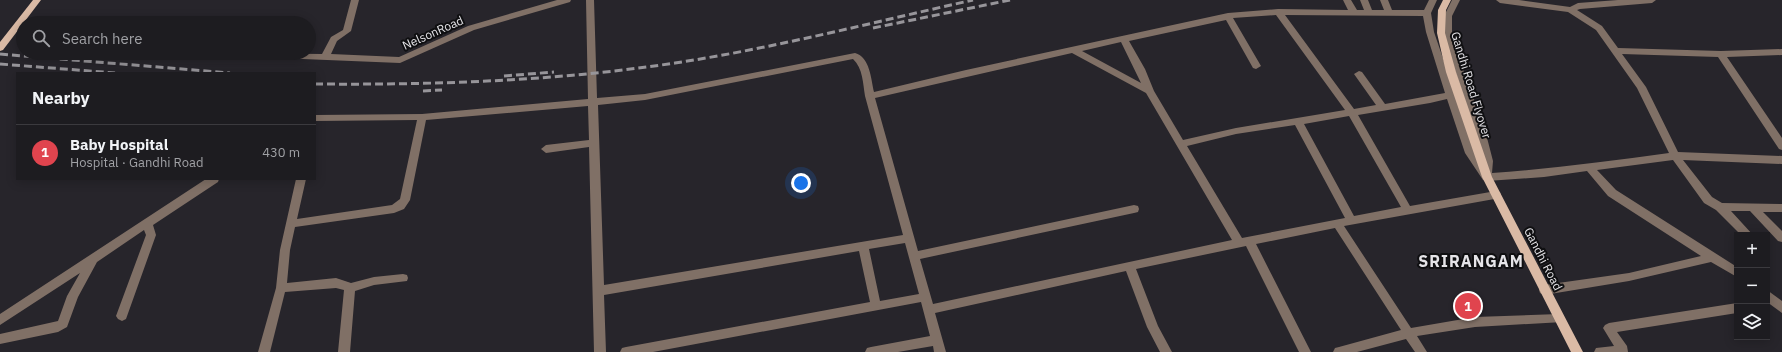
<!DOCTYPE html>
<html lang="en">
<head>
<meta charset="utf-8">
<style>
	body { margin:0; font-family:"IBM Plex Sans",sans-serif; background:#2a292d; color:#f1f3f6 }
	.controls { position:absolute; right:12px; bottom:12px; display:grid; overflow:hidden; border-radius:0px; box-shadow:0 2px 10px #0003 }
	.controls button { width:36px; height:36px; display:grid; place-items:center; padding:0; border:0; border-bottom:1px solid #3b3a3e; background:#1d1c20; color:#f1f3f6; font:20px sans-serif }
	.you { position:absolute; left:801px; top:183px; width:14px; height:14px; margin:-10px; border:3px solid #fff; border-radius:50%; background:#1a73e8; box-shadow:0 0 0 6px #1a73e833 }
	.badge { display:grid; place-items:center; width:26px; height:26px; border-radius:50%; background:#db2777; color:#fff; font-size:13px; font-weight:700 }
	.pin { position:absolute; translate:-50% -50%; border:2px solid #fff; box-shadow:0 1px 4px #0006 }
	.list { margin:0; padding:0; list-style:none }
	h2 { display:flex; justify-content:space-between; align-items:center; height:52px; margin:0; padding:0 16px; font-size:17px }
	h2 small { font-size:13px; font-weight:400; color:#a0a1a5 }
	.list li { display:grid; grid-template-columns:26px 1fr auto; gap:12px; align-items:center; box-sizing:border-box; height:56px; padding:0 16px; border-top:1px solid #3b3a3e }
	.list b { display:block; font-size:15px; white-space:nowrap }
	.list p { margin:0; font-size:13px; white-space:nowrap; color:#a0a1a5 }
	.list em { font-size:13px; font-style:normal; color:#a0a1a5 }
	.icon { flex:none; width:22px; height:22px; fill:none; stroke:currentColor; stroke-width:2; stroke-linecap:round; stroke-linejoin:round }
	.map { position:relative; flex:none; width:1782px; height:352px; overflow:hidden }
	.search { position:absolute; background:#1d1c20; box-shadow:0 2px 10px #0003; left:16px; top:16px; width:300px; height:44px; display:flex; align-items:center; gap:10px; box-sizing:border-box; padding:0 14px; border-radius:22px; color:#a0a1a5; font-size:15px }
	.panel { position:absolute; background:#1d1c20; box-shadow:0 2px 10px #0003; left:16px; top:72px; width:300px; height:108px; border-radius:0px }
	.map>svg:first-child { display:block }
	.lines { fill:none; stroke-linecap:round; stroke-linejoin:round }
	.minor { fill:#807066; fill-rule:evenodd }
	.major { fill:#dabaa5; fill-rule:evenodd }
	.rail { stroke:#97959a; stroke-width:3; stroke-dasharray:8 4; stroke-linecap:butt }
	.labels { text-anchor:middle; stroke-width:4; stroke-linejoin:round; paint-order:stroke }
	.street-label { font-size:12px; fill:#e5e4e8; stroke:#0f0f11 }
	.district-label { font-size:16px; font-weight:bold; letter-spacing:1px; fill:#e5e4e8; stroke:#0f0f11 }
</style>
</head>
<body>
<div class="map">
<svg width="1782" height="352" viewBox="0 0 1782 352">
	<rect width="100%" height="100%" fill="#27252b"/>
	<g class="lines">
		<path class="minor" d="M351,0H359L351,31L337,41L331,54L399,57L468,26L557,0H571L570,2L474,30L400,63L233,56L229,53L322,54L331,37L343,30Z
			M586,0H594L597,98L645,94L855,53C870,57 871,79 874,92L966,70L1228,13L1278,9L1348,10L1343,0H1351L1357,10H1364L1360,0H1368L1372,10H1384L1380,0H1388L1392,10H1424L1429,0H1437L1431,13L1434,32L1475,152L1483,164L1475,130L1444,38V16L1452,0H1460L1452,16V38L1485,130L1493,161L1492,173C1552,169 1609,161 1669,153L1637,88L1596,30L1568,12L1500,3L1496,0H1519L1570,7L1578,3L1618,0H1656L1652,3L1580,9L1577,10L1602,26L1618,48L1721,51L1782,49V55L1727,57L1782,138V150L1779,149L1718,57L1622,54L1646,87L1678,152L1782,156V164L1683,160L1712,197L1722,203L1782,204V212H1763L1782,231V242L1778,241L1750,211H1731L1753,235H1741L1716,210L1704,203L1673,160L1597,170L1616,190L1737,267V277L1711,262L1629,281L1544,295L1540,293L1539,290L1540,287L1544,285L1629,273L1701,256L1608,196L1587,171L1544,177L1487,181L1483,180L1465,153L1447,99L1430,103L1358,115L1410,206L1496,191L1500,192L1501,195L1500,198L1344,226L1411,328L1475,317L1559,314L1563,316L1565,319L1563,322L1475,327L1417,336L1427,352H1415L1406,339L1357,352H1333L1335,348L1339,347L1401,330L1335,228L1256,244L1311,352H1299L1246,246L1136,269L1158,326L1172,352H1160L1147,327L1126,271L935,313L946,352H934L933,346L898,352H865L867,348L871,347L930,336L921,302L653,352H620L622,348L626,347L870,302L859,251L604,295L606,352H594L589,147L546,153L541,149L546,145L589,140L588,106L426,120L410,200L404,209L394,213L295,227L290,250L287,283L336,278L351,283L374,277L403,274L407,275L408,278L407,281L374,285L355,291L350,352H338L344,290L336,288L285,292L270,352H258L276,288L280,250L296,179H306L297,219L392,205L400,199L417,120L315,121V115L422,114L588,99ZM1276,15L1345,110L1236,128L1183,140L1154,91L1145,69L1129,41L1226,20L1253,68L1256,69L1261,66L1233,18ZM1285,15L1423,16L1426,32L1445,93L1385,104L1362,72L1359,71L1354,74L1376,105L1354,109ZM1121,42L1141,83L1082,51ZM1072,53L1146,93L1232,240L933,304L920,259L1134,213L1138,212L1139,209L1138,206L1134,205L918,251L875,98ZM853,59C863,68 863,84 865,96L903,235L604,285L598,105L645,100ZM1349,116L1401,207L1354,216L1304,124ZM1295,125L1345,218L1242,238L1187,146L1236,134ZM905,243L919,294L880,301L869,249Z
			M206,179H219L218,182L153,225L156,235L126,319L122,321L118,319L116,316L146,235L144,230L97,262L78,297L67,327L58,332L0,344V334L58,321L67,296L80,273L0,325V314Z
			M1767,290L1782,301V313L1767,302Z
			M1737,303V313L1617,332L1627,346L1628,352H1594L1596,348L1614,346L1603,328L1605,325L1609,323Z"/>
		<path class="major" d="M33,0H41L3,50L0,51V42Z
			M1443,0H1451L1446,10L1445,33L1456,72L1492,177L1583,352H1571L1482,177L1446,72L1437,33L1438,10Z"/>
		<path class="rail" d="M873,28L1010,0
			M0,54L230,73
			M0,64L115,73
			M504,76L554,72
			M315,84C436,85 556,81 675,63C775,48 874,22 973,0
			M423,91L442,90"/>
	</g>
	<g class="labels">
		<g class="street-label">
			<text transform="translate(433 33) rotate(-24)" y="4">NelsonRoad</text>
			<text transform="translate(1471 85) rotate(73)" y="4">Gandhi Road Flyover</text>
			<text transform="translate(1543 259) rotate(63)" y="4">Gandhi Road</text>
		</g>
		<g class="district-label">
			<text x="1471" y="267">SRIRANGAM</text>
		</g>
	</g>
</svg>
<div class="controls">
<button>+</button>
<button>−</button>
<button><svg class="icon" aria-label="layers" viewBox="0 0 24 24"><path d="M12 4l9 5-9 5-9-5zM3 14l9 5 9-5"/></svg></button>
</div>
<div class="you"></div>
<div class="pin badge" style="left:1468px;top:306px;background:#e0444e">1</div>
<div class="search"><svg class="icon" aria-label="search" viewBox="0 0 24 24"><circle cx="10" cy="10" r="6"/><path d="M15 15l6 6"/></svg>Search here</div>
<section class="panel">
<h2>Nearby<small></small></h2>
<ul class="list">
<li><span class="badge" style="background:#e0444e">1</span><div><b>Baby Hospital</b><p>Hospital · Gandhi Road</p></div><em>430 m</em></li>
</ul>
</section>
</div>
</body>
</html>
